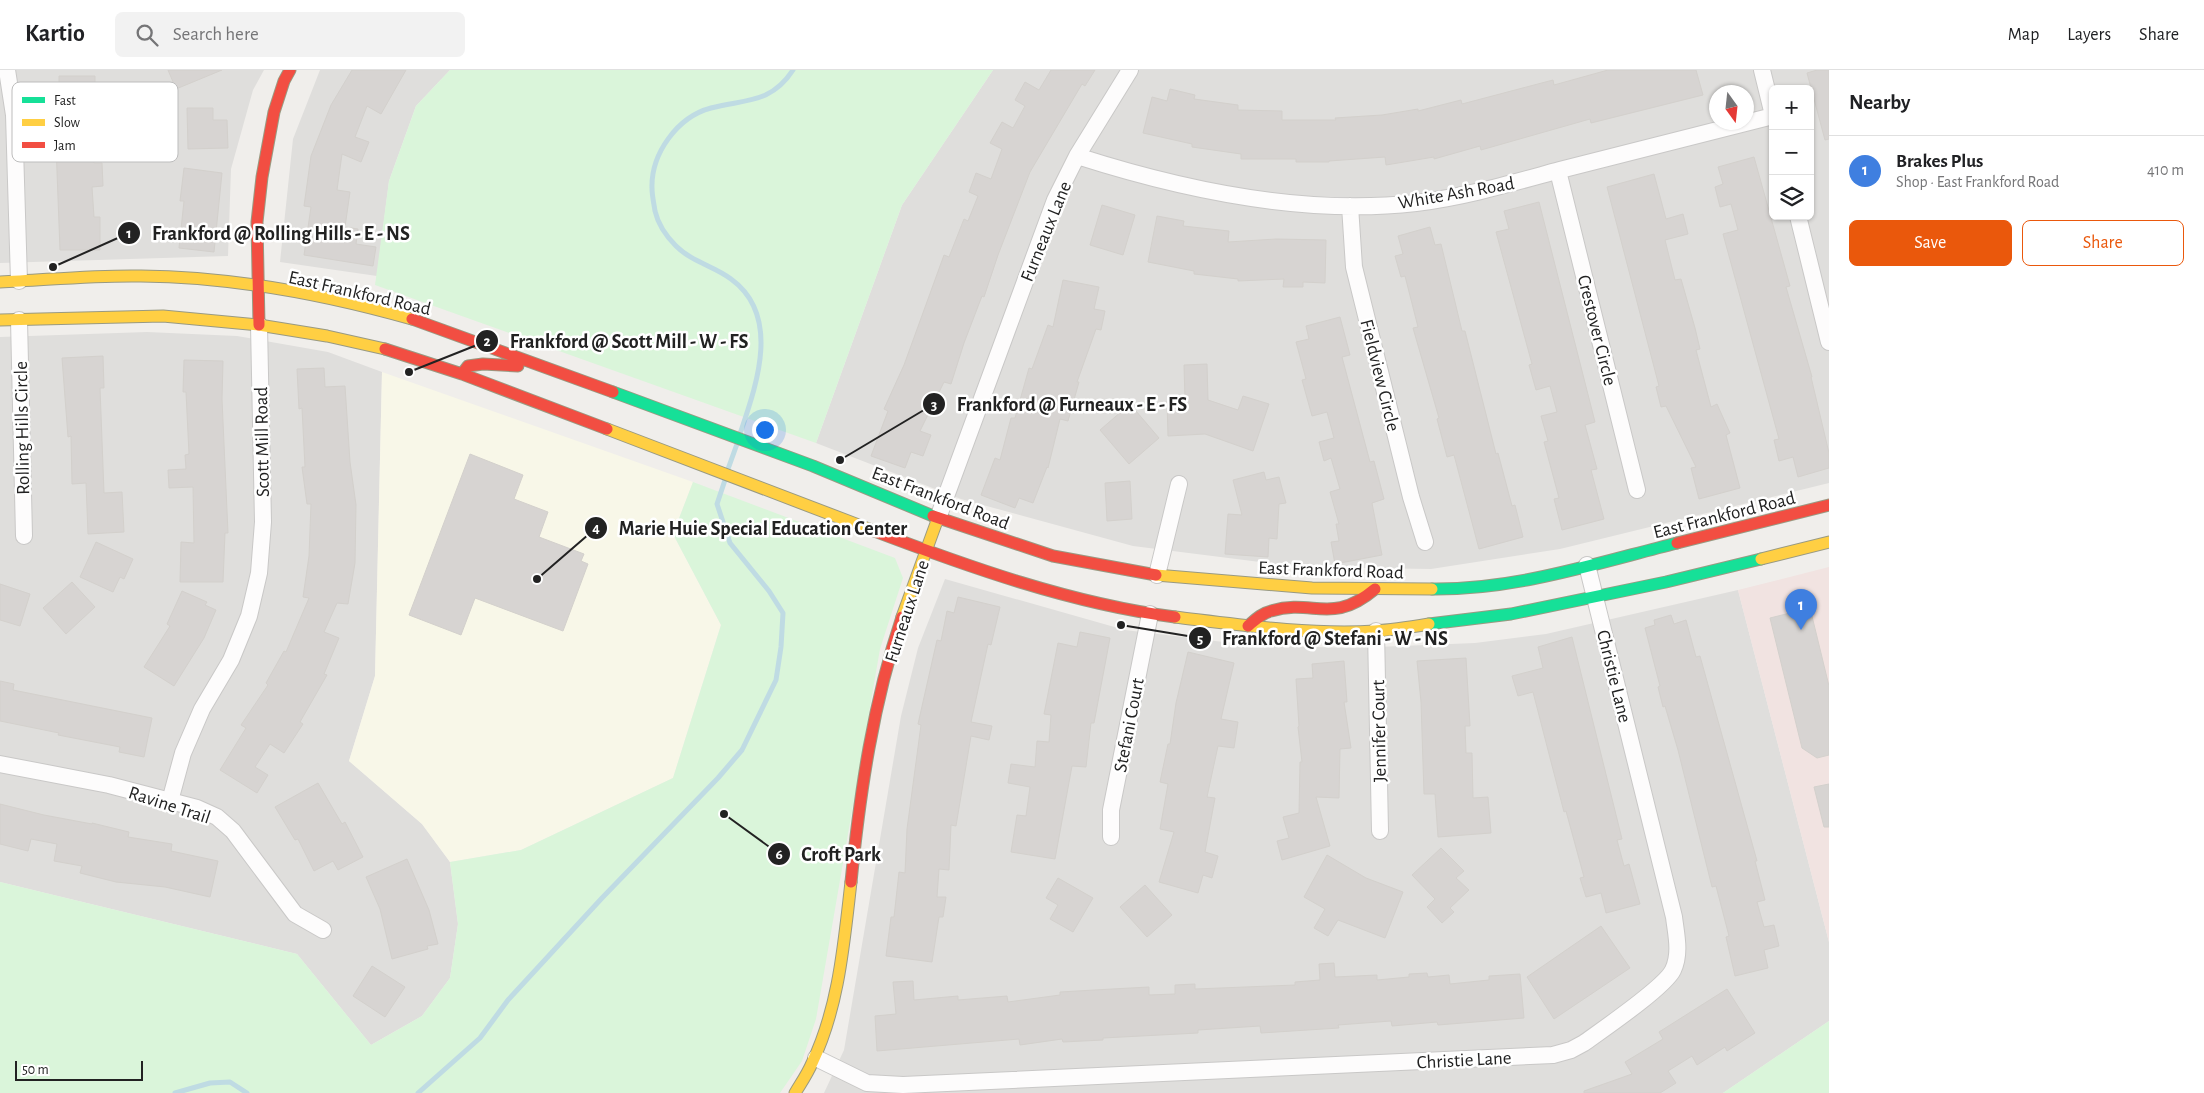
<!DOCTYPE html>
<html lang="en">
<head>
<meta charset="utf-8">
<style>
	body { margin:0; font-family:"Alegreya Sans",sans-serif; background:#f2f2f2; color:#202124 }
	.controls { position:absolute; right:15px; top:15px; display:grid; overflow:hidden; border-radius:8px; box-shadow:0 1px 4px #0004 }
	.controls button { width:45px; height:45px; display:grid; place-items:center; padding:0; border:0; border-bottom:1px solid #e0e0e0; background:#fff; color:#202124; font:25px sans-serif }
	.compass { position:absolute; left:1709px; top:15px; width:45px; height:45px; border-radius:50%; background:#fff; box-shadow:0 1px 4px #0004; rotate:165deg }
	.scale { position:absolute; left:15px; bottom:12px; width:128px; box-sizing:border-box; padding-left:5px; border:2px solid #222; border-top:0; font-size:14px; line-height:18px; white-space:nowrap; color:#222; -webkit-text-stroke:4px #fff; paint-order:stroke }
	.you { position:absolute; left:764px; top:359px; width:18px; height:18px; margin:-12px; border:4px solid #fff; border-radius:50%; background:#1a73e8; box-shadow:0 0 0 8px #1a73e833 }
	.badge { display:grid; place-items:center; width:32px; height:32px; border-radius:50%; background:#ea580c; color:#fff; font-size:16px; font-weight:700 }
	.pin { position:absolute; translate:-50% -41px; filter:drop-shadow(0 1px 2px #0008) }
	.pin::after { content:''; position:absolute; top:26px; width:18px; height:15px; background:inherit; clip-path:polygon(0 0,100% 0,50% 100%) }
	.list { margin:0; padding:0; list-style:none }
	h2 { display:flex; justify-content:space-between; align-items:center; height:65px; margin:0; padding:0 20px; font-size:21px }
	h2 small { font-size:16px; font-weight:400; color:#757577 }
	.list li { display:grid; grid-template-columns:32px 1fr auto; gap:15px; align-items:center; box-sizing:border-box; height:70px; padding:0 20px; border-top:1px solid #e0e0e0 }
	.list b { display:block; font-size:19px; white-space:nowrap }
	.list p { margin:0; font-size:16px; white-space:nowrap; color:#757577 }
	.list em { font-size:16px; font-style:normal; color:#757577 }
	.actions { display:flex; gap:10px; padding:15px 20px }
	.actions a { flex:1; padding:11px 0; border:1px solid #ea580c; border-radius:8px; text-align:center; font-size:18px; color:#ea580c }
	.actions .main { background:#ea580c; color:#fff }
	.icon { flex:none; width:28px; height:28px; fill:none; stroke:currentColor; stroke-width:2; stroke-linecap:round; stroke-linejoin:round }
	.map { position:relative; flex:none; width:1829px; height:1023px; overflow:hidden }
	header { display:flex; align-items:center; gap:30px; box-sizing:border-box; height:70px; padding:0 25px; background:#fff; border-bottom:1px solid #e0e0e0 }
	header strong { font-size:24px }
	nav { display:flex; gap:28px; margin-inline-start:auto; font-size:18px }
	.search { width:350px; height:45px; background:#f2f2f2; display:flex; align-items:center; gap:12px; box-sizing:border-box; padding:0 18px; border-radius:8px; color:#757577; font-size:19px }
	main { display:flex }
	aside { flex:1; background:#fff }
	.map>svg:first-child { display:block }
	.residential { fill:#dfdedc; fill-rule:evenodd }
	.commercial { fill:#f1e3e1 }
	.education { fill:#f8f7e8 }
	.park { fill:#daf5da }
	.lines { fill:none; stroke-linecap:round; stroke-linejoin:round }
	.stream { stroke:#bfdbe3; stroke-width:5 }
	.building { fill:#d7d4d2; stroke:#d3d0cc }
	.street-casing { stroke:#c9c8c7; stroke-width:18 }
	.fast-casing { stroke:#999a82; stroke-width:13 }
	.slow-casing { stroke:#999a82; stroke-width:13 }
	.jam-casing { stroke:#999a82; stroke-width:13 }
	.street { stroke:#fdfcfc; stroke-width:16 }
	.fast { stroke:#16e098; stroke-width:11 }
	.slow { stroke:#ffcf43; stroke-width:11 }
	.jam { stroke:#f24e42; stroke-width:11 }
	.labels { text-anchor:middle; stroke-width:5; stroke-linejoin:round; paint-order:stroke }
	.street-label { font-size:19px; fill:#222; stroke:#fff }
	.key { fill:#fff; stroke:#bdbdbd; stroke-width:1 }
	.key-label { font-size:14px; fill:#222 }
	.leader { fill:none; stroke:#222; stroke-width:2 }
	.callout-dot { fill:#222; stroke:#fff; stroke-width:2 }
	.mark-label { font-size:15px; text-anchor:middle; font-weight:bold; fill:#fff }
	.callout-label { font-size:20px; text-anchor:middle; font-weight:bold; fill:#222; stroke:#fff; stroke-width:5; stroke-linejoin:round; paint-order:stroke }
</style>
</head>
<body>
<header>
<strong>Kartio</strong>
<div class="search"><svg class="icon" aria-label="search" viewBox="0 0 24 24"><circle cx="10" cy="10" r="6"/><path d="M15 15l6 6"/></svg>Search here</div>
<nav><a>Map</a><a>Layers</a><a>Share</a></nav>
</header>
<main>
<div class="map">
<svg width="1829" height="1023" viewBox="0 0 1829 1023">
	<rect width="100%" height="100%" fill="#f0eeeb"/>
	<path class="residential" d="M0,0H264L253,20L231,99L228,186L0,193Z
		M320,0H450L416,36L389,111L377,206L280,192L293,69Z
		M993,0H1829V413L1560,479L1431,499L1299,497L1133,476L961,429L816,373L902,135ZM1773,19H1810V146H1773ZM1716,22H1746V52H1716Z
		M147,262L237,266L328,282L382,302L375,606L349,691L422,754L450,792L458,854L450,908L422,946L371,975L297,884L0,812V267Z
		M945,509L1125,560L1248,575L1352,578L1475,573L1546,564L1738,520L1829,872V951L1723,1023H824L844,980L901,646L918,578Z"/>
	<path class="commercial" d="M1829,497V872L1738,520Z"/>
	<path class="education" d="M382,302L693,412L673,464L721,555L673,708L521,780L450,792L422,754L349,691L375,606Z"/>
	<path class="park" d="M450,0H993L902,135L816,373L375,215L389,111L416,36Z
		M693,412L895,488L903,508L880,579L816,949L802,991L780,1023H0V812L297,884L371,975L422,946L450,908L458,854L450,792L521,780L673,708L721,555L673,464Z
		M1829,951V1023H1723Z"/>
	<g class="lines">
		<path class="stream" d="M740,364C756,316 782,246 731,209C714,196 692,192 676,176C667,167 658,154 655,141C654,134 652,126 652,118C651,84 677,47 711,38C745,29 771,34 793,0
			M728,399L737,374
			M175,1023L210,1013L230,1012L247,1023
			M418,1023L480,968L508,930L602,828L718,708L742,680L776,610L781,577L783,543L769,521L730,473L717,434L725,410"/>
	</g>
	<path class="building" d="M168,0H222L176,19Z
		M352,0H406L381,44L367,36L355,67L369,72L361,92L342,84L337,120L350,122L345,157L358,159L356,174L376,177L373,196L304,185L311,137L304,136L311,86L331,35Z
		M1051,0H1095L1085,16L1082,14L1030,102L998,185L984,227L982,226L964,273L951,314L944,312L920,361L931,365L923,386L911,382L905,398L871,386L888,341L884,339L904,295L944,185L949,187L964,149L968,151L978,126L969,122L976,103L991,109L1002,79L990,73L1002,52L1013,58L1025,36L1015,30L1025,12L1039,20Z
		M1608,0H1696L1703,25L1591,53L1590,49L1481,80L1480,76L1434,89V87L1386,95L1385,87L1329,91V92H1296V89H1241V84L1192,77V74L1143,63L1152,27L1167,31L1170,19L1195,25L1194,29L1238,35V40L1282,41V50H1336L1335,48L1382,45L1418,39V41L1461,30L1462,34L1553,10L1554,15Z
		M1817,0H1829V69L1825,70L1807,3Z
		M59,6H95V39H91L94,93H102L103,116L92,117L94,147H100V180H60L55,49H59Z
		M187,38H213V50H227L228,78L188,79Z
		M1754,87L1790,216L1786,217L1812,307H1811L1829,383V398L1798,407L1793,387L1779,391L1774,370L1779,369L1723,164L1738,160L1731,134L1720,137L1715,117L1723,114L1718,97Z
		M184,98L222,103L214,182L179,178L184,131H180Z
		M1654,104L1666,149L1683,144L1688,164L1665,170L1675,210L1681,209L1695,258L1700,279L1696,280L1711,337L1717,334L1730,363L1726,365L1740,418L1699,429L1691,398L1696,397L1666,336L1661,337L1656,317L1659,316L1607,117Z
		M1539,132L1595,352L1585,355L1597,399L1591,400L1604,449L1562,460L1554,429L1559,428L1544,372L1548,371L1541,346L1557,342L1550,316L1536,320L1529,295L1532,294L1496,162L1509,159L1504,141Z
		M1102,135L1135,145L1123,185L1090,175Z
		M1157,146L1184,151L1183,156L1229,161L1228,172L1276,169L1326,170L1325,213L1303,212V217H1283L1284,209L1238,211V209L1194,204V201L1148,192Z
		M1430,157L1435,175L1441,174L1462,261H1465L1496,384L1498,383L1512,436L1515,435L1523,467L1479,479L1454,385L1447,387L1437,349L1439,348L1413,258L1418,257L1405,206L1401,207L1395,186L1403,184L1398,166Z
		M1063,210L1099,217L1094,239L1105,241L1101,260L1096,259L1077,312H1079L1068,351L1060,349L1048,398L1047,397L1033,433L1019,428L1015,438L981,425L995,388L1000,390L1011,348H1015L1029,298L1032,299L1048,255L1053,257Z
		M1340,247L1350,285L1342,287L1370,392L1374,391L1384,429L1372,433L1382,485L1335,494L1331,472L1339,471L1336,454H1339L1330,422L1340,419L1331,388L1324,391L1319,372L1334,368L1327,342L1312,346L1302,310L1306,309L1296,272L1309,269L1306,256Z
		M103,286L104,318H100L104,423L122,422L124,462L88,464L86,413L72,414L71,366L68,367L62,288Z
		M184,290L223,291L222,329L228,463H225L223,512H180L181,472L194,473L193,417L169,418L168,400L186,399L185,385L189,384L186,322H183Z
		M1207,294L1208,330L1238,340L1243,326L1269,334L1253,381L1205,364L1168,366L1167,331L1185,330L1184,295Z
		M324,298L325,317L345,316L350,392L356,435L355,493L348,534L337,533L324,562L339,568L324,604L327,605L300,652L303,654L284,683L270,674L255,697L268,705L257,723L220,700L246,658L241,655L268,615L266,613L284,581L286,582L309,528L303,527L309,486L311,434H307L302,397H305L302,338L299,339L297,299Z
		M1130,334L1159,368L1129,394L1100,360Z
		M470,384L523,405L514,429L548,442L539,467L584,484L581,491L588,494L563,561L475,528L461,565L409,545Z
		M1264,402L1266,410L1279,407L1286,433L1279,434L1277,469L1269,468L1268,487L1225,484L1228,444L1242,445L1233,410Z
		M1130,411L1132,449L1107,451L1105,413Z
		M96,472L133,489L124,509L120,507L113,522L80,507Z
		M72,512L95,537L66,564L43,538Z
		M0,514L30,524L20,556L0,550Z
		M182,521L207,532L205,535L216,540L204,568L174,616L144,597L170,556L167,554Z
		M958,527L1000,537L991,575L988,574L971,652L992,656L989,670L971,666L956,756L951,755L949,800L939,799L937,827H946L943,847H939L932,892L886,886L891,847H894L899,802L905,803L907,759L921,655L918,654L937,570L941,571L947,541L954,543Z
		M1810,538L1829,616V685L1817,688L1802,678L1770,548Z
		M1671,545L1674,554L1686,550L1696,587L1700,586L1757,791H1755L1765,830L1757,832L1764,857L1774,855L1779,876L1764,880L1768,898L1735,906L1726,867L1729,866L1716,816L1712,817L1678,680L1665,636L1663,637L1658,617L1660,616L1645,558L1655,555L1654,550Z
		M1080,562L1110,568L1094,653H1091L1086,697L1072,696L1055,789L1011,782L1017,745L1026,746L1030,717L1008,713L1011,694L1035,697L1037,671L1049,672L1051,645L1044,644L1058,573L1077,577Z
		M1572,567L1622,769L1617,770L1624,796L1629,794L1640,834L1606,843L1601,823L1586,827L1580,808L1584,807L1566,741L1564,742L1533,622L1518,626L1512,606L1543,598L1538,577Z
		M1188,582L1234,593L1221,649L1238,652L1234,678L1218,676L1207,727L1215,728L1205,782L1218,786L1212,808L1203,805L1198,823L1159,812L1174,762L1160,759L1168,714L1160,712L1168,674H1170L1176,633Z
		M1466,588L1470,656H1465L1466,683H1472L1473,728L1488,727L1491,763L1438,767L1435,724H1424L1421,632L1417,591Z
		M1344,591L1347,632H1344L1351,678L1340,679L1339,728L1316,727L1330,776L1282,790L1277,771L1289,768L1283,747L1299,743L1300,692H1302L1298,657L1299,656L1296,609L1313,608L1312,594Z
		M0,611L14,614L13,620L152,648L144,687L119,682L120,677L58,665L59,663L0,651Z
		M318,713L342,754L345,752L363,787L338,800L333,791L314,801L298,769L295,770L275,737Z
		M1829,714V757H1824L1814,717Z
		M0,734L44,745L92,754V753L129,762L128,767L172,774L171,781L218,791L210,827L165,817L116,812L80,803L82,796L54,791L57,774L31,769L28,781L0,774Z
		M1441,778L1464,801L1456,808L1469,820L1450,838L1454,842L1442,853L1427,837L1435,829L1412,805Z
		M1327,785L1366,808L1403,822L1385,868L1338,850L1328,866L1314,858L1325,839L1304,827Z
		M407,789L429,840L438,874L427,876L428,879L392,889L380,839L366,807Z
		M1058,808L1093,828L1073,862L1050,849L1058,835L1046,828Z
		M1145,815L1172,845L1147,867L1120,837Z
		M1601,856L1630,898L1554,949L1527,907Z
		M1334,893L1335,907L1377,905V910L1409,907V904L1427,903L1428,907L1449,905L1450,914L1489,910V906L1520,904L1524,948L1438,955L1437,952L1392,956L1391,951L1338,955L1339,958L1261,963L1260,956L1198,960V963L1103,968V970L1063,972L1062,969L1020,975L1019,969L877,981L875,946L896,944L893,912L913,911L914,930L958,926V930L1007,926L1008,932L1060,925V922L1112,919L1149,917V925L1175,924V915L1195,914V919L1295,915V912L1320,910L1319,894Z
		M372,896L405,917L385,947L353,926Z
		M1727,919L1755,963L1727,981L1725,977L1697,995L1692,986L1668,1001L1676,1013L1660,1023H1584V1021L1632,1004L1625,992L1663,969L1659,962Z"/>
	<g class="lines">
		<defs>
			<path id="street" d="M7,0L14,45L19,211
				M1762,0L1773,45
				M1077,86C1183,120 1304,146 1416,133C1465,127 1512,113 1560,100C1631,82 1702,64 1773,46
				M1558,101L1637,420
				M1350,136L1354,197L1411,427L1425,472
				M1798,146L1829,272
				M19,250L24,466
				M938,448L1055,130L1077,86L1130,0
				M1157,505L1179,414
				M1376,561L1380,761
				M0,694L109,715L197,738L217,747L233,761L295,844L323,860
				M170,731L183,683L202,639L231,590L249,546L259,503L263,452L259,255
				M1111,767V740L1150,544
				M816,988L867,1013L903,1015L1553,985L1571,980L1584,973C1602,960 1665,917 1673,900C1681,883 1676,864 1674,847L1587,495"/>
			<path id="fast" d="M613,322L813,396L933,446
				M1432,519C1516,520 1597,493 1677,473
				M1429,554L1511,544L1666,512L1761,489"/>
			<path id="slow" d="M0,212C47,210 94,205 141,206C233,207 324,224 412,249
				M0,250L163,246L259,255L327,266L385,279
				M607,359L869,459
				M1761,489L1829,472
				M1156,505L1312,518L1432,519
				M902,547L938,448
				M1175,547C1241,555 1309,565 1375,561C1393,560 1411,557 1429,554
				M795,1023C801,1013 808,1003 812,993C839,937 844,872 851,812"/>
			<path id="jam" d="M412,249L613,322
				M259,255L257,152L262,107L274,42L284,11L290,0
				M385,279L462,304L607,359
				M462,304L468,296L483,294L518,296
				M933,446L1053,486L1156,505
				M869,459C966,496 1072,534 1175,547
				M1677,473L1829,435
				M1248,556C1255,550 1262,543 1271,541C1314,528 1331,556 1375,519
				M851,812C860,722 873,633 902,547"/>
		</defs>
		<use href="#street" class="street-casing"/>
		<use href="#fast" class="fast-casing"/>
		<use href="#slow" class="slow-casing"/>
		<use href="#jam" class="jam-casing"/>
		<use href="#street" class="street"/>
		<use href="#fast" class="fast"/>
		<use href="#slow" class="slow"/>
		<use href="#jam" class="jam"/>
	</g>
	<g class="labels">
		<g class="street-label">
			<text transform="translate(1456 122) rotate(-10)" y="7">White Ash Road</text>
			<text transform="translate(1045 161) rotate(-68)" y="7">Furneaux Lane</text>
			<text transform="translate(360 222) rotate(13)" y="7">East Frankford Road</text>
			<text transform="translate(1598 260) rotate(76)" y="7">Crestover Circle</text>
			<text transform="translate(1381 305) rotate(76)" y="7">Fieldview Circle</text>
			<text transform="translate(21 358) rotate(-91)" y="7">Rolling Hills Circle</text>
			<text transform="translate(261 372) rotate(-91)" y="7">Scott Mill Road</text>
			<text transform="translate(941 427) rotate(21)" y="7">East Frankford Road</text>
			<text transform="translate(1724 444) rotate(-14)" y="7">East Frankford Road</text>
			<text transform="translate(1331 499) rotate(2)" y="7">East Frankford Road</text>
			<text transform="translate(906 541) rotate(-72)" y="7">Furneaux Lane</text>
			<text transform="translate(1615 606) rotate(76)" y="7">Christie Lane</text>
			<text transform="translate(1128 655) rotate(-79)" y="7">Stefani Court</text>
			<text transform="translate(1378 661) rotate(-91)" y="7">Jennifer Court</text>
			<text transform="translate(170 734) rotate(18)" y="7">Ravine Trail</text>
			<text transform="translate(1464 989) rotate(-3)" y="7">Christie Lane</text>
		</g>
	</g>
	<rect x="12" y="12" width="166" height="80" rx="8" class="key"/>
	<rect x="22" y="27" width="23" height="6" fill="#16e098"/>
	<rect x="22" y="49" width="23" height="7" fill="#ffcf43"/>
	<rect x="22" y="72" width="23" height="6" fill="#f24e42"/>
	<g class="key-label">
		<text x="54" y="35">Fast</text>
		<text x="54" y="57">Slow</text>
		<text x="54" y="80">Jam</text>
	</g>
	<path class="leader" d="M53 197L129 163M409 302L487 271M840 390L934 334M537 509L596 458M1121 555L1200 568M724 744L779 784"/>
	<g class="callout-dot">
		<circle cx="53" cy="197" r="5"/>
		<circle cx="409" cy="302" r="5"/>
		<circle cx="840" cy="390" r="5"/>
		<circle cx="537" cy="509" r="5"/>
		<circle cx="1121" cy="555" r="5"/>
		<circle cx="724" cy="744" r="5"/>
		<circle cx="129" cy="163" r="12"/>
		<circle cx="487" cy="271" r="12"/>
		<circle cx="934" cy="334" r="12"/>
		<circle cx="596" cy="458" r="12"/>
		<circle cx="1200" cy="568" r="12"/>
		<circle cx="779" cy="784" r="12"/>
	</g>
	<g class="mark-label">
		<text x="129" y="168">1</text>
		<text x="487" y="276">2</text>
		<text x="934" y="340">3</text>
		<text x="596" y="463">4</text>
		<text x="1200" y="574">5</text>
		<text x="779" y="789">6</text>
	</g>
	<g class="callout-label">
		<text x="281" y="170">Frankford @ Rolling Hills - E - NS</text>
		<text x="629" y="278">Frankford @ Scott Mill - W - FS</text>
		<text x="1072" y="341">Frankford @ Furneaux - E - FS</text>
		<text x="763" y="465">Marie Huie Special Education Center</text>
		<text x="1335" y="575">Frankford @ Stefani - W - NS</text>
		<text x="841" y="791">Croft Park</text>
	</g>
</svg>
<div class="controls">
<button>+</button>
<button>−</button>
<button><svg class="icon" aria-label="layers" viewBox="0 0 24 24"><path d="M12 4l9 5-9 5-9-5zM3 14l9 5 9-5"/></svg></button>
</div>
<svg class="compass" viewBox="-18 -18 36 36"><path d="M0-13l5 13h-10z" fill="#e53935"/><path d="M0 13l5-13h-10z" fill="#757577"/></svg>
<div class="scale">50 m</div>
<div class="you"></div>
<div class="pin badge" style="left:1801px;top:560px;background:#3f7fe0">1</div>
</div>
<aside>
<h2>Nearby<small></small></h2>
<ul class="list">
<li><span class="badge" style="background:#3f7fe0">1</span><div><b>Brakes Plus</b><p>Shop · East Frankford Road</p></div><em>410 m</em></li>
</ul>
<div class="actions"><a class="main">Save</a><a>Share</a></div>
</aside>
</main>
</body>
</html>
